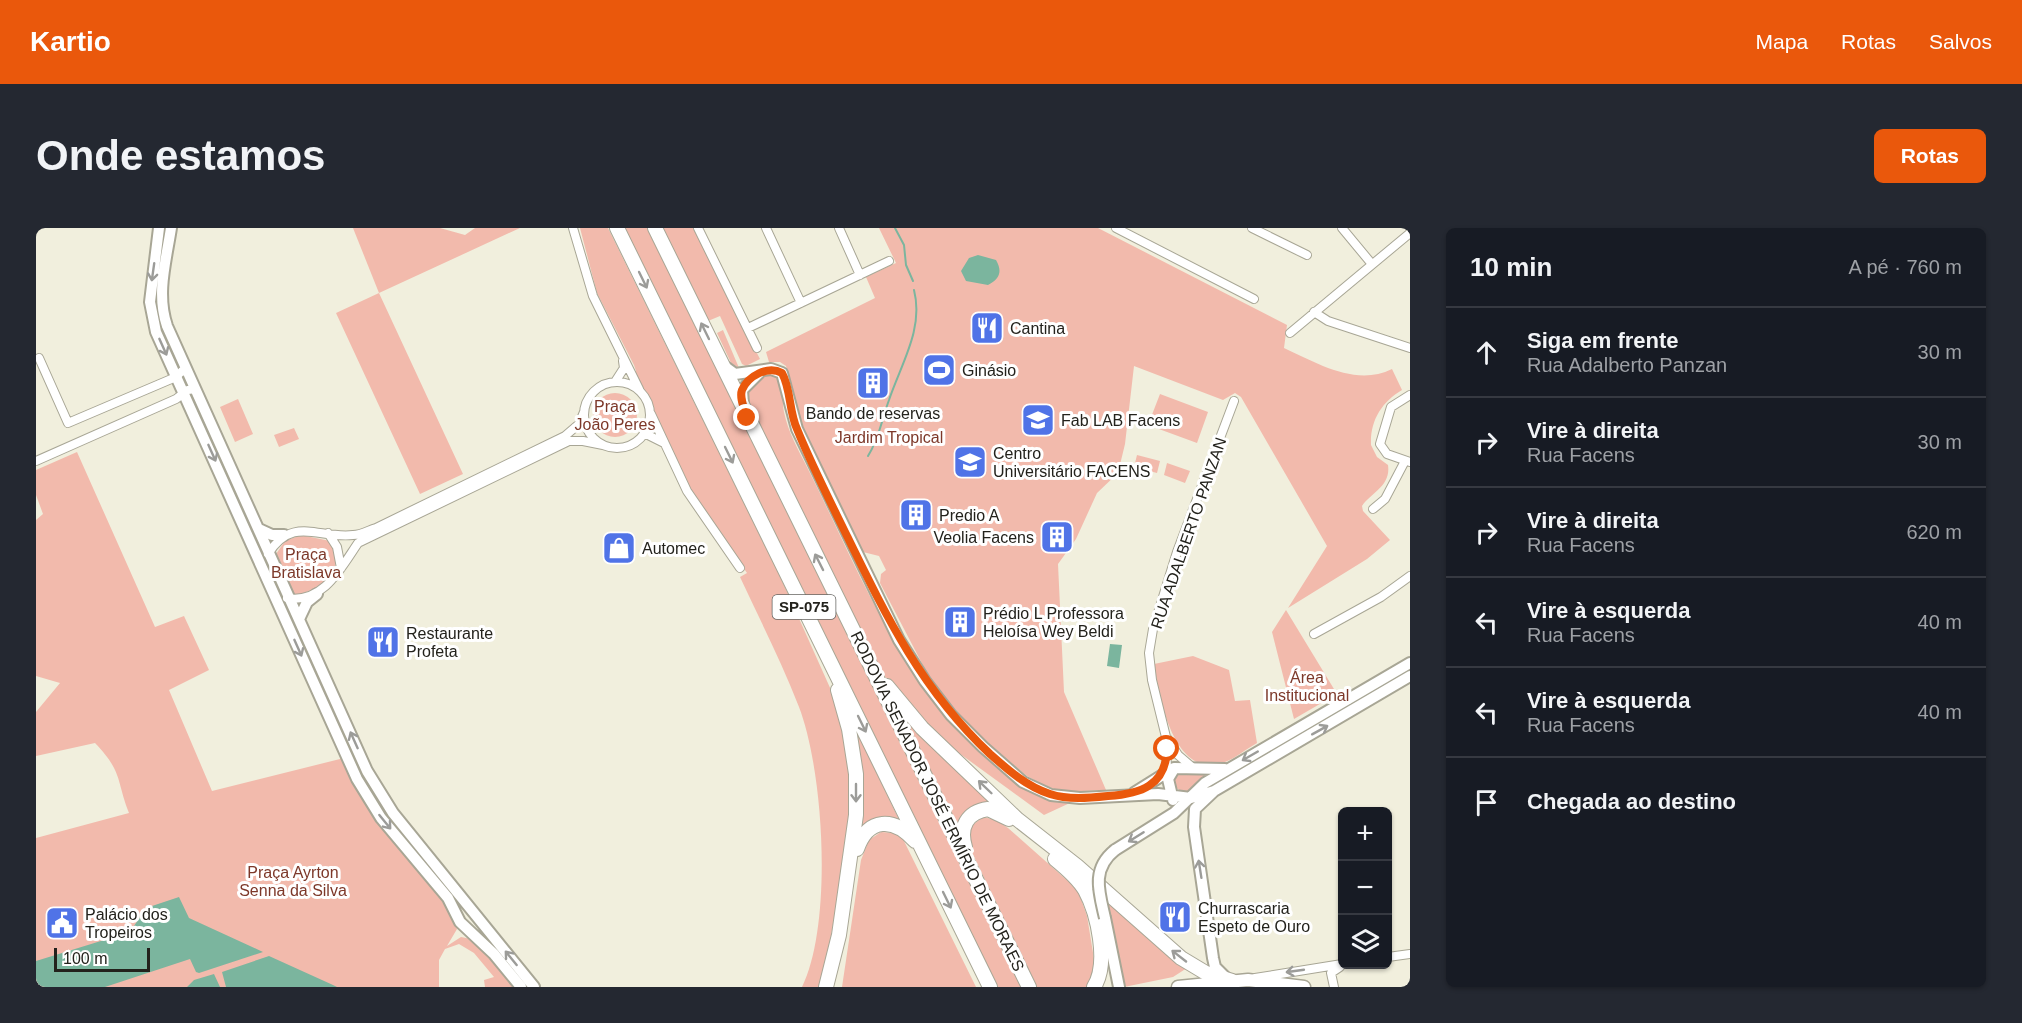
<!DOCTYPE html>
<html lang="pt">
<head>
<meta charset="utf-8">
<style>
	body { margin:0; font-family:Arial,sans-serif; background:#242831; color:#f1f3f6 }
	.controls { position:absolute; right:18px; bottom:18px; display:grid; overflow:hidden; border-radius:9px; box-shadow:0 2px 4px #0004 }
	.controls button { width:54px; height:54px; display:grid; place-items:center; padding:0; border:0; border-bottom:2px solid #363941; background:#171b24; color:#f1f3f6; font:30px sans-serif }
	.scale { position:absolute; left:18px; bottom:15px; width:96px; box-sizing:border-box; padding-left:6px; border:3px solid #23221c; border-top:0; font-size:16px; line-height:21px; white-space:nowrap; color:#23221c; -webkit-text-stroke:4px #fff; paint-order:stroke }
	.stop { position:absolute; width:18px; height:18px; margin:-14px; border:4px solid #ea580c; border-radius:50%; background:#fff }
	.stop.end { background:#ea580c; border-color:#fff; box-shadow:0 2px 6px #0008 }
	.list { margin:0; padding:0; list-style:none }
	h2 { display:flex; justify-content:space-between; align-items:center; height:78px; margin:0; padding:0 24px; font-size:26px }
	h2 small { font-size:20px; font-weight:400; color:#9ea1a6 }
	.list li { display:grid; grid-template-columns:39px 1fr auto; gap:18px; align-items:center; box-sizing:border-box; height:90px; padding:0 24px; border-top:2px solid #363941 }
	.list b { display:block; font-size:22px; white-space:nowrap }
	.list p { margin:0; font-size:20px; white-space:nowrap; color:#9ea1a6 }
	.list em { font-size:20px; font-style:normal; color:#9ea1a6 }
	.icon { flex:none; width:33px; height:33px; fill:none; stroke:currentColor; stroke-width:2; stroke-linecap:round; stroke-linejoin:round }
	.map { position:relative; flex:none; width:1374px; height:759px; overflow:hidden; border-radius:9px }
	header { display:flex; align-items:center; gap:36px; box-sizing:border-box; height:84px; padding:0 30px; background:#ea580c; color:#fff }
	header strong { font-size:28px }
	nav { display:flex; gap:33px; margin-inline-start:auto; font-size:21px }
	.intro { display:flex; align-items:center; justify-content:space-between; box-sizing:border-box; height:144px; padding:0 36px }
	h1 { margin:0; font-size:42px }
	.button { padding:15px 27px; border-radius:9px; background:#ea580c; color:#fff; font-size:21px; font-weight:700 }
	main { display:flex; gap:36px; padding:0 36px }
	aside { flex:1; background:#171b24; border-radius:9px; box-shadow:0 2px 4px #0004 }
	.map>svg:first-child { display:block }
	.green { fill:#f2baac }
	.water { fill:#7bb59e }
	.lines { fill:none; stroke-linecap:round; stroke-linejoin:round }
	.stream { stroke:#7bb59e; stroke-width:2 }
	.street-casing { stroke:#a8a695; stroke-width:10 }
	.secondary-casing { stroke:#a8a695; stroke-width:14 }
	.primary-casing { stroke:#a8a695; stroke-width:15 }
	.highway-casing { stroke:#a8a695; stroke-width:16 }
	.street { stroke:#fff; stroke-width:8 }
	.secondary { stroke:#fff; stroke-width:10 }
	.primary { stroke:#fff; stroke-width:12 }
	.highway { stroke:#fff; stroke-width:14 }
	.secondary-bridge-casing { stroke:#a8a695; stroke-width:14; stroke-linecap:butt }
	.secondary-bridge { stroke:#fff; stroke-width:10 }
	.oneway { stroke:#9c9c99 }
	.route { stroke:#ea580c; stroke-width:8 }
	.labels { text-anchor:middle; stroke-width:6; stroke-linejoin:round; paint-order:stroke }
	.shield { fill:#fff; stroke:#656460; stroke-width:1.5 }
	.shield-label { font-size:15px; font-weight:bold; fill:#23221c }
	.poi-label { font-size:16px; fill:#23221c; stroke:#fff; text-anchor:start }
	.park-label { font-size:16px; fill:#7d3829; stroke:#fff }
	.street-label { font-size:16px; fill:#23221c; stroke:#fff }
</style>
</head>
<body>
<header>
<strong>Kartio</strong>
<nav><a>Mapa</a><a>Rotas</a><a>Salvos</a></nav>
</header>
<div class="intro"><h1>Onde estamos</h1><a class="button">Rotas</a></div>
<main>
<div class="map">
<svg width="1374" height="759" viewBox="0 0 1374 759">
	<rect width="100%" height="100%" fill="#f1efdd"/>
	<path class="green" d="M317,0H404L429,7L439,0H484L343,65L427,246L384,266L300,85L343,65Z
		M544,0H572L744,348L795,462L809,511L815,575L811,616L786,759H766C797,696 788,544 763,479C746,435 724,392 704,349L711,345L652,261L597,145L600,143L598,137L561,65Z
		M587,0H611L987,759H962Z
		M626,0H657L724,131L710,138L706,136L684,88L672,93Z
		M843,0H1062L1251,97L1248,120C1281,135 1320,159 1356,141L1366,162C1346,174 1334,192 1335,217L1341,229L1352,237C1355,258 1336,264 1326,278L1327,283L1354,312L1331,331L1252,380L1291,318L1205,169L1199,165L1187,172L1098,138L1089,216L1082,245L1061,265L1040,311L1022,336L1028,464L1070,562L1026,564L1008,557L991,548L944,509L915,480L891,445L844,355L845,346L850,342L843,328L827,324L766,198L750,138L744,134H733L730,124L839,70L830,49L860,35Z
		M687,102L703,140L695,135L681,105Z
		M733,146C737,147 741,148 744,153C748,161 746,175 748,184C752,204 762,221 771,239C827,350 875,484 985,555C999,564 1020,568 1036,574L1008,587L890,501L843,441L711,174L710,164L725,149Z
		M557 187a22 22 0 1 1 44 0a22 22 0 1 1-44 0Z
		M1124,166L1172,184L1161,215L1112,197Z
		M202,171L217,206L199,214L184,179Z
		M155,173L162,174L225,320L222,322Z
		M258,200L263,211L243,219L238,207Z
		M41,224L119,399L148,388L173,442L133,462L176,563L308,530L339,586L416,683L421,701L411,718L425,709L435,711L481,759H449L448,752L458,749L438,725L423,716L409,721L403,732V759H0V610L93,585C80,552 87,544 59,515L0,528V484L24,455L0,448V292L7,286L0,267V242Z
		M1101,227L1124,233L1121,245L1098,239Z
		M1131,235L1154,243L1149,255L1128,247Z
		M265,307L294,313C314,341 282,364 256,368L238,329L249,313Z
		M1250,382L1301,466L1258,491L1236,404Z
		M1157,428L1193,442L1199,473L1214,472L1221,515C1210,521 1200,530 1189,534C1138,554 1123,469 1118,436Z
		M812,485L866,598L825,603Z
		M865,485L961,579L922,600Z
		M1152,543L1169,547L1149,566L1139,559L1137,550L1142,544Z
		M947,589L960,592L972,600L1042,662L1051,688L1060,743L1051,759H999L935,622L932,611L934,599Z
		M845,604L859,605L867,611L940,759H806L825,632L833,612Z
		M1071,671L1151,740L1137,749L1088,759Z"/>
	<path class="water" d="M942,27L960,32C967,44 963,51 952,57L930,53L925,43L933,30Z
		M1074,416L1086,417L1083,440L1071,438Z
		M143,669L153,690L227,724L163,745L160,744L154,731L69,759H0V733L94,704L110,680Z
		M233,728L297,757L301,759H190L186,744Z
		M178,746L184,759H151L158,752Z"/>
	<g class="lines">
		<path class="stream" d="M859,0L868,17L870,37L877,53
			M832,228C843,211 846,191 853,172C865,136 888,101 878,62"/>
		<defs>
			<path id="street" d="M537,0L557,68L603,161
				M662,0L721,120
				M730,0L765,75
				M803,0L824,47
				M1080,0L1218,71
				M1216,0L1271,27
				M1306,0L1335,35
				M1278,84L1292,93L1374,120
				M712,100L853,33
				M1254,105L1374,5
				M3,130L32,195L140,149L146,143L152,144
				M579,154L588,140L587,133
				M548 187a33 33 0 1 1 66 0a33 33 0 1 1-66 0Z
				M1374,167L1355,179L1344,216L1351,226L1374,234
				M615,186L651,263L704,340
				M608,205L628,215
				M0,233L140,171L152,162L159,161
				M1337,281L1349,271L1369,233
				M292,305L301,319L305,340
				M232,326C257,287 282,311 317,307C325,307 333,302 340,300L529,208L543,196L548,184
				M251,370C287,376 305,340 322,315L533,213H547L567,217
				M1278,406L1345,369L1374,348
				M1131,510L1142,527L1156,539
				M1131,543L1130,509L1116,452L1113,425L1117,401L1141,324L1198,173
				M1352,729L1374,726
				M1219,750L1306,736
				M1298,759L1295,745L1304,739"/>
			<path id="secondary" d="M123,0L114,74L120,104L321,551L345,590L412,670L424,694L458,726L485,759
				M135,0C130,33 120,66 131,98L331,543L357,585L498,759
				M688,138L699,146L735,141L746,145L761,201L863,412L889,453L915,487L947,519L987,554L1015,567L1044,570L1122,566L1155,570L1178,563
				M707,176L706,162L723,145
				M223,301L236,307H248
				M263,391L271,374L281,366
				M1098,565L1138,540L1189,541
				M1137,572L1132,551L1138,541
				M1079,622L1138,585L1169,555L1374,435
				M1069,690L1083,759
				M1190,750L1179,739L1177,730L1158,599L1159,581L1178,563L1374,448"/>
			<path id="primary" d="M1142,759L1212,752L1268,759"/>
			<path id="highway" d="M581,0L954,759
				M619,0L993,759
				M851,458L886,500L981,591L1041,638L1145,730L1170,745L1196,753
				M929,619C923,599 931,584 952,581L973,591
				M821,621C832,589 858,589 879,613
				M1019,631C1030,640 1042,650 1049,662C1062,686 1073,735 1058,759
				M790,759L803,707L820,587V546L813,501L802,462"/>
		</defs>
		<use href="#street" class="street-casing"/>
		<use href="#secondary" class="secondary-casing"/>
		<use href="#primary" class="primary-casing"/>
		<use href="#highway" class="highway-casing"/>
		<use href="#street" class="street"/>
		<use href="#secondary" class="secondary"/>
		<use href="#primary" class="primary"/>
		<use href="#highway" class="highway"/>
		<defs>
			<path id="secondary-bridge" d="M1069,690C1063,664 1055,641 1079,622"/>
		</defs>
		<use href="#secondary-bridge" class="secondary-bridge-casing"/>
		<use href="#secondary-bridge" class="secondary-bridge"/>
	</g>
	<defs><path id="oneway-shaft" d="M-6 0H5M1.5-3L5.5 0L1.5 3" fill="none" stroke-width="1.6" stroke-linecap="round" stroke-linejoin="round" transform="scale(1.5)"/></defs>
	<g class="oneway">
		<use href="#oneway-shaft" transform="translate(117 44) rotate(98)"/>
		<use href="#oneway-shaft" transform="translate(607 52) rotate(64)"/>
		<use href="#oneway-shaft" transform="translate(669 103) rotate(-116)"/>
		<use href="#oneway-shaft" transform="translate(127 119) rotate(66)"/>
		<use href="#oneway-shaft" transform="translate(176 225) rotate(66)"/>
		<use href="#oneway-shaft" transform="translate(693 227) rotate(64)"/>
		<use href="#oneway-shaft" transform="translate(783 334) rotate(-117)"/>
		<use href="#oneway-shaft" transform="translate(262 420) rotate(66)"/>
		<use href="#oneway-shaft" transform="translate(826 496) rotate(64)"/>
		<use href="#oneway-shaft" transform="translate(1284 502) rotate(-29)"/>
		<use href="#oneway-shaft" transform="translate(318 512) rotate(-114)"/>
		<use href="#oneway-shaft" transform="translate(1214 528) rotate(150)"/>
		<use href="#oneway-shaft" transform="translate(949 559) rotate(-136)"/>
		<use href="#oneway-shaft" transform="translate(820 565) rotate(90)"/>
		<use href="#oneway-shaft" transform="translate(349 594) rotate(51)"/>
		<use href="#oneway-shaft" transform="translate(1100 609) rotate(148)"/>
		<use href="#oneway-shaft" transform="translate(1164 641) rotate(-99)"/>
		<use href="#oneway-shaft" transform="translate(911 672) rotate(64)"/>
		<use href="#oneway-shaft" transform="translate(1143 728) rotate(-142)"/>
		<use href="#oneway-shaft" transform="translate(475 730) rotate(-129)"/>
		<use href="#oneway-shaft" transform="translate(1259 743) rotate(172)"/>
	</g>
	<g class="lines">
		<path class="route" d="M711,190C709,182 703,170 706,162C712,148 732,137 746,145C755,161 753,184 761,201C776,238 794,273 811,308C851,390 886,462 954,526C972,542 990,558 1014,566C1032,572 1053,570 1072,568C1104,566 1130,558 1131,521"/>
	</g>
	<defs>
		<symbol id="restaurant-square" viewBox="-11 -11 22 22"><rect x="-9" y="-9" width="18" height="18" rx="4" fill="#5073e7" stroke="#fff"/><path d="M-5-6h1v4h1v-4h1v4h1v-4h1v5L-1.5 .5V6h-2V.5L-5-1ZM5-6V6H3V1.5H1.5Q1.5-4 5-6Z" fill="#fff"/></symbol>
		<symbol id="stadium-square" viewBox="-11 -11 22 22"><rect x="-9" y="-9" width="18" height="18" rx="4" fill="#5073e7" stroke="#fff"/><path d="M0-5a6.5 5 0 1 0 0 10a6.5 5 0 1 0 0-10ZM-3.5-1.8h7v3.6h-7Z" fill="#fff"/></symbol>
		<symbol id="building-square" viewBox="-11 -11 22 22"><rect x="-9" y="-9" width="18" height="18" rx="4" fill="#5073e7" stroke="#fff"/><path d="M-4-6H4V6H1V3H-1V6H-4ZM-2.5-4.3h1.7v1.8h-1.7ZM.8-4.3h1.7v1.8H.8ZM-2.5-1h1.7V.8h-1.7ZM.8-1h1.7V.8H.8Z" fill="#fff"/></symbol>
		<symbol id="university-square" viewBox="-11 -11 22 22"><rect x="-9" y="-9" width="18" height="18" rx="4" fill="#5073e7" stroke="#fff"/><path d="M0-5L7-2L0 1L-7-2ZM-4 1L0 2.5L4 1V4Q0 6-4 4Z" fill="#fff"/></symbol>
		<symbol id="shop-square" viewBox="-11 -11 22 22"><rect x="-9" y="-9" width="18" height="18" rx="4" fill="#5073e7" stroke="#fff"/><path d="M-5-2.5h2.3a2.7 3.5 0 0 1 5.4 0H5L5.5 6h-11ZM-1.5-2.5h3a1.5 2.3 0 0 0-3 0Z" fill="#fff"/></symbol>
		<symbol id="civic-square" viewBox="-11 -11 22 22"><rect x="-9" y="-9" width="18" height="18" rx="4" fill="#5073e7" stroke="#fff"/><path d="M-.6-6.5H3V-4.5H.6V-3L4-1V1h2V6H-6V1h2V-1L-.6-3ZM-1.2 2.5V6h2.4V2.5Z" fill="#fff"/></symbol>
	</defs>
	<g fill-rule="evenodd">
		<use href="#restaurant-square" x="932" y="81" width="38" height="38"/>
		<use href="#stadium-square" x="884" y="123" width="38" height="38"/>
		<use href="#building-square" x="818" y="136" width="38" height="38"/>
		<use href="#university-square" x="983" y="173" width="38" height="38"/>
		<use href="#university-square" x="915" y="215" width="38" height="38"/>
		<use href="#building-square" x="861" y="268" width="38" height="38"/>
		<use href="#building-square" x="1002" y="290" width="38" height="38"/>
		<use href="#shop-square" x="564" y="301" width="38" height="38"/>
		<use href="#building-square" x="905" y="375" width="38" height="38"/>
		<use href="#restaurant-square" x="328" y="395" width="38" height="38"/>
		<use href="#restaurant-square" x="1120" y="670" width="38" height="38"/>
		<use href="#civic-square" x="7" y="676" width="38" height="38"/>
	</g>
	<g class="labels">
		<rect class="shield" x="736.5" y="367" width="63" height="24" rx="4.5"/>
		<g class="shield-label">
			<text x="768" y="384">SP-075</text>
		</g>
		<g class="poi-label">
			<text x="974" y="106">Cantina</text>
			<text x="926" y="148">Ginásio</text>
			<text x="837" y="191" text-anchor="middle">Bando de reservas</text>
			<text x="1025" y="198">Fab LAB Facens</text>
			<text x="957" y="231">Centro<tspan x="957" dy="18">Universitário FACENS</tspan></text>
			<text x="903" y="293">Predio A</text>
			<text x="998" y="315" text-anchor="end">Veolia Facens</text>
			<text x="606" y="326">Automec</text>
			<text x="947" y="391">Prédio L Professora<tspan x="947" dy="18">Heloísa Wey Beldi</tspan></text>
			<text x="370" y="411">Restaurante<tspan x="370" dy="18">Profeta</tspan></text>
			<text x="1162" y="686">Churrascaria<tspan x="1162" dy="18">Espeto de Ouro</tspan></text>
			<text x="49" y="692">Palácio dos<tspan x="49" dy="18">Tropeiros</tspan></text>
		</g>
		<g class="park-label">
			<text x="579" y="184">Praça<tspan x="579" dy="18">João Peres</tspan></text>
			<text x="853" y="215">Jardim Tropical</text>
			<text x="270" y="332">Praça<tspan x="270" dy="18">Bratislava</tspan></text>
			<text x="1271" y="455">Área<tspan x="1271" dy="18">Institucional</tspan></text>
			<text x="257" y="650">Praça Ayrton<tspan x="257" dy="18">Senna da Silva</tspan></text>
		</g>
		<g class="street-label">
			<text transform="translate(1152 305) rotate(-71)" y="6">RUA ADALBERTO PANZAN</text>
			<text transform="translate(902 573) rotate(64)" y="6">RODOVIA SENADOR JOSÉ ERMÍRIO DE MORAES</text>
		</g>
	</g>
</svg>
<div class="controls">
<button>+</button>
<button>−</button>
<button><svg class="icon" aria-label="layers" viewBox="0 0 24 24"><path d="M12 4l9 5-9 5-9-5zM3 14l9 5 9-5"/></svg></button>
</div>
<div class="scale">100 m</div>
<div class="stop" style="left:1131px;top:521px"></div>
<div class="stop end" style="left:711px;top:190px"></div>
</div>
<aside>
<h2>10 min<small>A pé · 760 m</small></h2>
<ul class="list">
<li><svg class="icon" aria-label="ahead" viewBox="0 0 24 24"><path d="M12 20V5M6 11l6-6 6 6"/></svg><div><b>Siga em frente</b><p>Rua Adalberto Panzan</p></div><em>30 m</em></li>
<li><svg class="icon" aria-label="right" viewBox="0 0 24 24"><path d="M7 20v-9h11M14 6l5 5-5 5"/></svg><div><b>Vire à direita</b><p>Rua Facens</p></div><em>30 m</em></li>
<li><svg class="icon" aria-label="right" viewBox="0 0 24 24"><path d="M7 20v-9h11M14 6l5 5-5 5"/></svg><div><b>Vire à direita</b><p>Rua Facens</p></div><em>620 m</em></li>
<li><svg class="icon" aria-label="left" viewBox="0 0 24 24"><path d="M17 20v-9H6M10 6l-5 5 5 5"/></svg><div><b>Vire à esquerda</b><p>Rua Facens</p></div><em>40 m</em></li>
<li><svg class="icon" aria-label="left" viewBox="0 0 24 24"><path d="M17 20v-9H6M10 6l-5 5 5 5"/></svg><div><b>Vire à esquerda</b><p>Rua Facens</p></div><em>40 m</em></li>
<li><svg class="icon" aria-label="arrive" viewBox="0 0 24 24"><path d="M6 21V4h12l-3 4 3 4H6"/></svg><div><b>Chegada ao destino</b></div></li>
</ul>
</aside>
</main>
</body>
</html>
